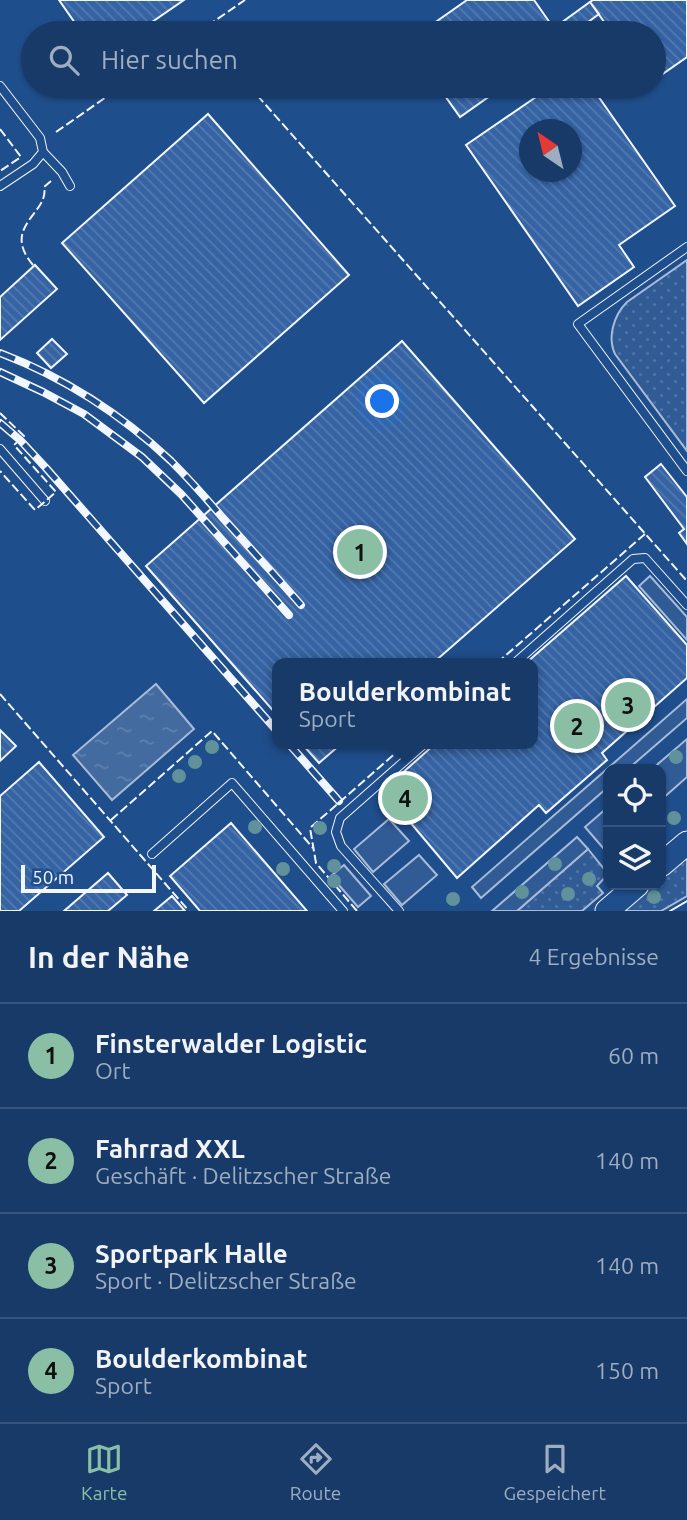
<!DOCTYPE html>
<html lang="de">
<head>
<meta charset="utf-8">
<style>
	body { margin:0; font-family:Ubuntu,sans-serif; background:#20416f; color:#f1f3f6 }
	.controls { position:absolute; right:21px; bottom:21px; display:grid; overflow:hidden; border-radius:14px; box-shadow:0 2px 5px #0004 }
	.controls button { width:63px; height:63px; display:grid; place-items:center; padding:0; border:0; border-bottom:2px solid #36547d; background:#173a69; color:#f1f3f6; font:35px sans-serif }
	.compass { position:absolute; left:519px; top:119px; width:63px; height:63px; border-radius:50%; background:#173a69; box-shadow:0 2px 5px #0004; rotate:325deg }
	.scale { position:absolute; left:21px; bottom:18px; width:135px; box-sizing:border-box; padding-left:7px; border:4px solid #f2f6ff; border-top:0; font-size:19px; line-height:24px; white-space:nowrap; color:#f2f6ff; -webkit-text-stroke:5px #1f4e8c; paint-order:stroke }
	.you { position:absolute; left:383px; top:402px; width:24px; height:24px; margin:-18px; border:5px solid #fff; border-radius:50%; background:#1a73e8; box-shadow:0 0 0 10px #1a73e833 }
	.badge { display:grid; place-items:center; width:46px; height:46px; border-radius:50%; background:#8abfa5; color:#111; font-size:23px; font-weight:700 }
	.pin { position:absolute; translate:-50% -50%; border:4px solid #fff; box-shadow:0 2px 7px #0006 }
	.popup { position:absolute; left:272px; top:658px; width:266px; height:91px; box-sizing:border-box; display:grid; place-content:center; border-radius:14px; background:#173a69; filter:drop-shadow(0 2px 5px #0005); font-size:23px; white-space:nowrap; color:#9eadc0 }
	.popup b { font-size:26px; color:#f1f3f6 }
	.popup::after { content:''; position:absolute; left:50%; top:100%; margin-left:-14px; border:14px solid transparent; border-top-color:#173a69 }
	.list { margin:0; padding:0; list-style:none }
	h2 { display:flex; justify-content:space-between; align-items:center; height:91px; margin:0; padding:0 28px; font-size:30px }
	h2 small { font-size:23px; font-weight:400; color:#9eadc0 }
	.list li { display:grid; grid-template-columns:46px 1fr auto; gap:21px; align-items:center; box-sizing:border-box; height:105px; padding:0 28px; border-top:2px solid #36547d }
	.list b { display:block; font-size:26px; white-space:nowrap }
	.list p { margin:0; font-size:23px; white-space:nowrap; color:#9eadc0 }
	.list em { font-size:23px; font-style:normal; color:#9eadc0 }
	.icon { flex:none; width:38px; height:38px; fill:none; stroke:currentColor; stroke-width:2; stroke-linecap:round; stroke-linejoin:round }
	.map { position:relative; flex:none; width:687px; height:911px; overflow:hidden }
	.search { position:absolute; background:#173a69; box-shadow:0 2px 5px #0004; left:21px; right:21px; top:21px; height:77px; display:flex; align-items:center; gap:18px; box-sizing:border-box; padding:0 24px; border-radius:38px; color:#9eadc0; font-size:26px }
	.sheet { height:511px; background:#173a69 }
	nav { display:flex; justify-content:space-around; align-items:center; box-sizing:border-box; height:98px; border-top:2px solid #36547d; background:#173a69; font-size:19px; color:#9eadc0 }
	nav a { display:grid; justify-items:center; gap:4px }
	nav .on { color:#8abfa5 }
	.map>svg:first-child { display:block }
	.grass { fill:url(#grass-dots); stroke:#a8bbd7; stroke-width:2 }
	.built { fill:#305b95; stroke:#a8bbd7; stroke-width:2 }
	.water { fill:url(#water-ripples); stroke:#a8bbd7; stroke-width:2 }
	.building { fill:url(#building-back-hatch); stroke:#f2f6ff; stroke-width:2; fill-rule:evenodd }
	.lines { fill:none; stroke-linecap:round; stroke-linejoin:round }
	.service-casing { stroke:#f2f6ff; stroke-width:10 }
	.secondary-casing { stroke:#f2f6ff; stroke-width:25 }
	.service { stroke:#1f4e8c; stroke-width:8 }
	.secondary { stroke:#1f4e8c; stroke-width:23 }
	.tram { stroke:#f2f6ff; stroke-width:2 }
	.rail-casing { stroke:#f2f6ff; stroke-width:8 }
	.rail { stroke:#1f4e8c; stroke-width:5; stroke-dasharray:16; stroke-linecap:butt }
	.fence { stroke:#f2f6ff; stroke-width:2; stroke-dasharray:9 3.5; stroke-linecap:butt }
	.tree { fill:#61919a }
</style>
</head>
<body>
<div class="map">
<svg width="687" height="911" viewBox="0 0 687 911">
	<defs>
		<pattern id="grass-dots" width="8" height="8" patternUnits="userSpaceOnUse" patternTransform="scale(1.75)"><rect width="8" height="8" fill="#305b95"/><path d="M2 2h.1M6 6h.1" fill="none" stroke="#4e73a5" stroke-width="1.8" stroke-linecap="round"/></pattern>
		<pattern id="water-ripples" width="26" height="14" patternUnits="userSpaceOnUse" patternTransform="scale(1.75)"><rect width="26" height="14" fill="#446ba0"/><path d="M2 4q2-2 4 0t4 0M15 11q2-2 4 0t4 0" fill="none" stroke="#5f81ae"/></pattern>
		<pattern id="building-back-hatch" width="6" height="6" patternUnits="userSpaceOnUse" patternTransform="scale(1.75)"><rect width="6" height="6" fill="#3563a3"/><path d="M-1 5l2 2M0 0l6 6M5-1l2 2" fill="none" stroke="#537ab1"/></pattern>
	</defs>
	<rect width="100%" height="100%" fill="#1f4e8c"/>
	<path class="grass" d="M687,260V451L615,354C607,337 614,315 627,302Z
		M588,849L608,874L597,886L603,893L582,911H517Z
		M687,857V896L661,911H615L645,885H661V872Z"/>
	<path class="built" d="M650,576L687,617V640L639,586Z
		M687,699V718L628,769H608V787L481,898L472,887Z
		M687,739V777L661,800V769H652Z
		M608,807V845L604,849L585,827Z
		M389,819L409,841L373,872L354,849Z
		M577,837L588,849L517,911H492Z
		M419,855L437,875L402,905L384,884Z
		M344,865L371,896L358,907L331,876Z"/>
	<path class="water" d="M156,684L194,729L112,800L73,755Z"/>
	<path class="building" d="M59,0H184L136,33H82Z
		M467,0H534L557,33H420Z
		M593,0H687V57L654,80V33H612L590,2Z
		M590,2L599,14L573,33H557L554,28Z
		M438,86H504L460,117Z
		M552,86H591L675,206L619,245L634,267L578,306L466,145ZM530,130H572V172H530Z
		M208,114L349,275L204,403L62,243Z
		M35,265L57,289L0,340V297Z
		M52,339L67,354L51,368L37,353Z
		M402,341L575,539L433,663H277V715L146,566Z
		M661,464L687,497V544L679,533L684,529L645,477Z
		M626,576L687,645V678L602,753L607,760L546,813L539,805L457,878L383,790L435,744H533V663H526Z
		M0,730L16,746L0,761Z
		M302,744H341L319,763Z
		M39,762L104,837L19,911H0V796Z
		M231,823L307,911H200L170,876Z
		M108,873L127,895L108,911H64Z
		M172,896L185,911H154Z"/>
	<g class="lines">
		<defs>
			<path id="service" d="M0,86L40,138L43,152L33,164L0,186
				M43,152L62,172L70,186
				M687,247L578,324L687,471
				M0,449L45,501
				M515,663L633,559L645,558L687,605
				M152,854L232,783L343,911
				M399,911L341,846L336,832L340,818L424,744"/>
			<path id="secondary" d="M661,865L687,843
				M607,911L637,885"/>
		</defs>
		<use href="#service" class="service-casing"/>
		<use href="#secondary" class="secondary-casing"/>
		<use href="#service" class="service"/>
		<use href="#secondary" class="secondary"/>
		<path class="tram" d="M670,911L687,901"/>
		<defs>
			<path id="rail" d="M0,353C63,377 122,415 171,461C189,479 206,498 222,517C248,546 275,575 301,605
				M0,372L43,392L84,414L142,457L181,494L289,615
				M0,423L20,440L46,468L277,731
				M289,744L339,801"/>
		</defs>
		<use href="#rail" class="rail-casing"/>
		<use href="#rail" class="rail"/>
		<path class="fence" d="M197,33L245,0
			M249,86L687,581
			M0,129L21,157L0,171
			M56,132L122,86
			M33,265C0,226 50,213 44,187L51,181
			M0,413L24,436L14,445L56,492L35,510L0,471
			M497,663L645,534
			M0,694L189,911
			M111,820L212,731L313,848
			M357,911L316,863L310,828L406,744"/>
	</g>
	<g class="tree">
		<circle cx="212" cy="747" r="7"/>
		<circle cx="676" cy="757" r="7"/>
		<circle cx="195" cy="762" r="7"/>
		<circle cx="179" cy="776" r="7"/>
		<circle cx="674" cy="818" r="7"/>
		<circle cx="255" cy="827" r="7"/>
		<circle cx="320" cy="828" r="7"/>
		<circle cx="555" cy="864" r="7"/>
		<circle cx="334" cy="866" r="7"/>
		<circle cx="283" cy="869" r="7"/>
		<circle cx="589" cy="879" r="7"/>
		<circle cx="334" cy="881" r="7"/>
		<circle cx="522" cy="892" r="7"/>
		<circle cx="568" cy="894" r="7"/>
		<circle cx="654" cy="897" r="7"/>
		<circle cx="453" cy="899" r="7"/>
	</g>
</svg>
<div class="controls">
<button><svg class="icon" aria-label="locate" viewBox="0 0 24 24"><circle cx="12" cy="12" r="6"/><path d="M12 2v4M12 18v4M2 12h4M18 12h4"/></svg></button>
<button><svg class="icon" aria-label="layers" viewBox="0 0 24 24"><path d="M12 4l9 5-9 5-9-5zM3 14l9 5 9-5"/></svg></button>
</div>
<svg class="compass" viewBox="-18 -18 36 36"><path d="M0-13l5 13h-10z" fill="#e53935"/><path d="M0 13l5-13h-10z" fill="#9eadc0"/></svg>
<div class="scale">50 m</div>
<div class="you"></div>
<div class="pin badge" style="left:360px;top:552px">1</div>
<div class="pin badge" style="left:577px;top:726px">2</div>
<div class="pin badge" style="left:628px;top:705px">3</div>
<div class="pin badge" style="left:405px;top:798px">4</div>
<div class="popup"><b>Boulderkombinat</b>Sport</div>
<div class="search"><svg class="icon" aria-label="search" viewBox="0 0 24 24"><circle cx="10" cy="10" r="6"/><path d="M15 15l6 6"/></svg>Hier suchen</div>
</div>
<section class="sheet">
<h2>In der Nähe<small>4 Ergebnisse</small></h2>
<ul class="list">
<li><span class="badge">1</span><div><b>Finsterwalder Logistic</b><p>Ort</p></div><em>60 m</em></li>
<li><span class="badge">2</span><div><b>Fahrrad XXL</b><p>Geschäft · Delitzscher Straße</p></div><em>140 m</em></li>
<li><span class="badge">3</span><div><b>Sportpark Halle</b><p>Sport · Delitzscher Straße</p></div><em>140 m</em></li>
<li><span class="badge">4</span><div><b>Boulderkombinat</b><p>Sport</p></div><em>150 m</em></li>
</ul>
</section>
<nav>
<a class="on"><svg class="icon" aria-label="map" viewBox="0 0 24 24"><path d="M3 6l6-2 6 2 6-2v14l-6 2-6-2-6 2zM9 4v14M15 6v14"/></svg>Karte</a>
<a><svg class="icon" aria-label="directions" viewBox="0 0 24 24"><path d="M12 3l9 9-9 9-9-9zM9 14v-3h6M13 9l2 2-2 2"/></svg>Route</a>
<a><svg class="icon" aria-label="saved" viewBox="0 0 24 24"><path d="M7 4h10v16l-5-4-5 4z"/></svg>Gespeichert</a>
</nav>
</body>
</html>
